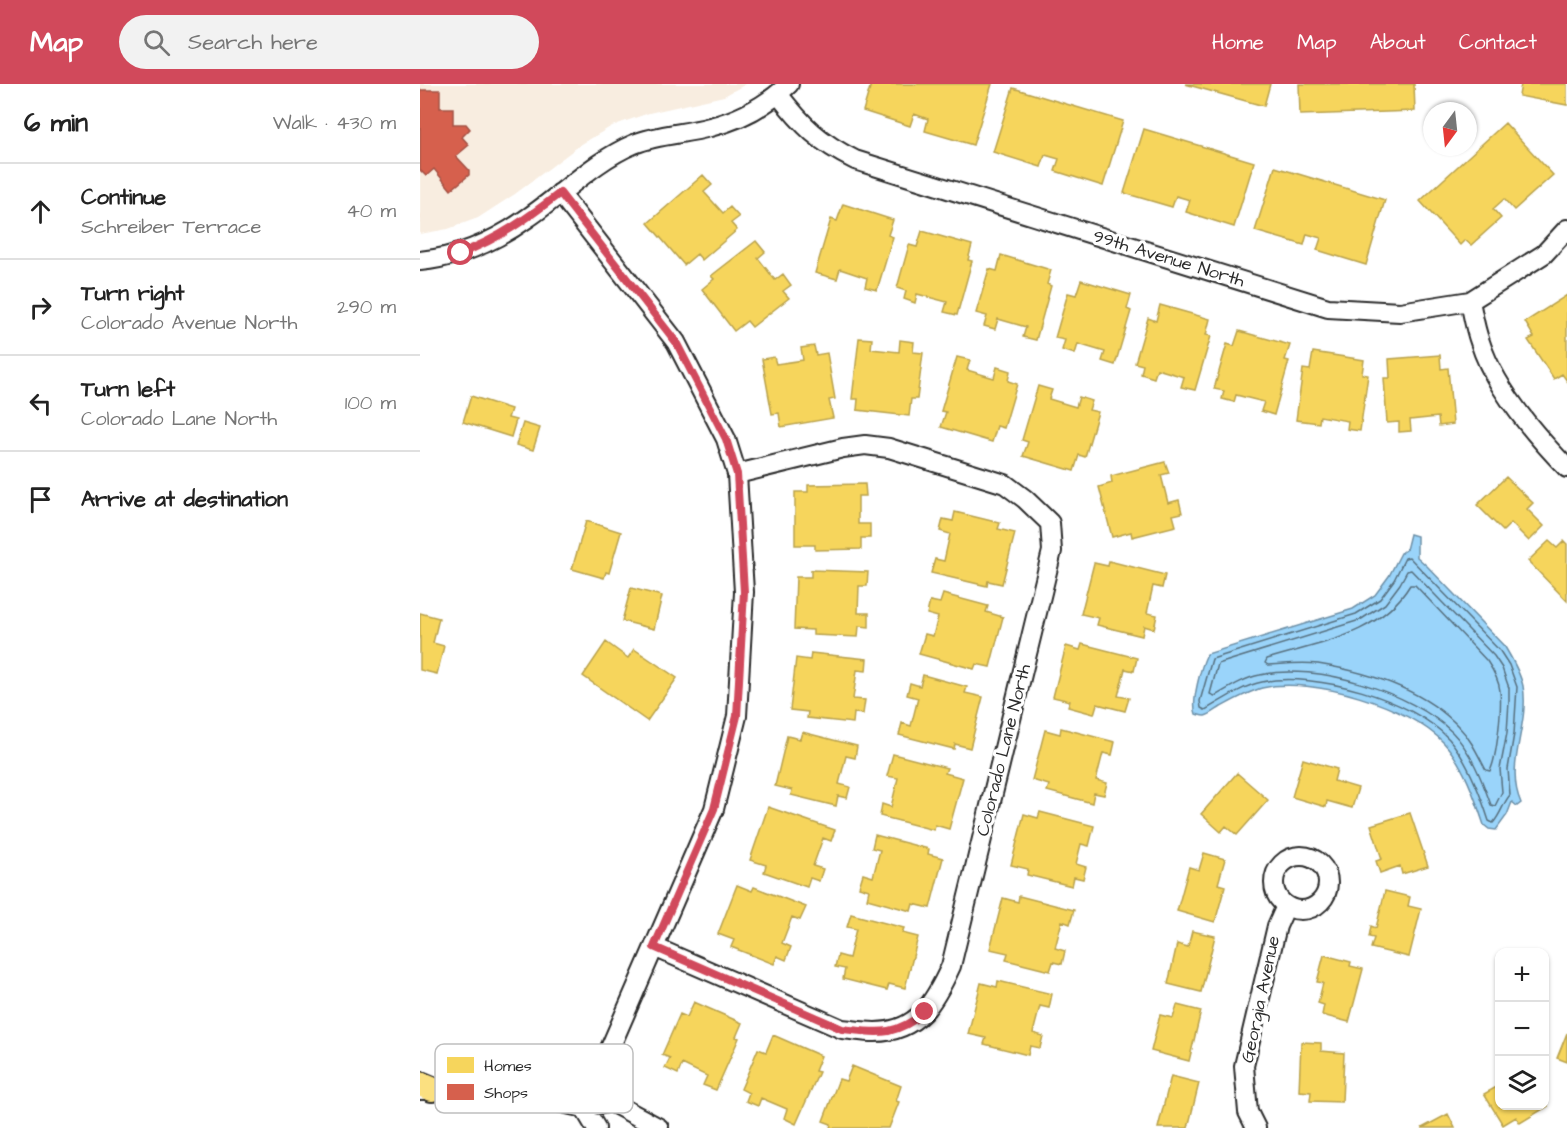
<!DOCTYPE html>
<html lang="en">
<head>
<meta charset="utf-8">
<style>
	body { margin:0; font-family:"Architects Daughter",sans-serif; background:#f2f2f2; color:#222 }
	.controls { position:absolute; right:18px; bottom:18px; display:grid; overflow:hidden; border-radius:12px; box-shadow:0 2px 4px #0004 }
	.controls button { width:54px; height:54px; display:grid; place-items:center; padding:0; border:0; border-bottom:2px solid #e0e0e0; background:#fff; color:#222; font:30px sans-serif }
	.compass { position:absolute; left:1003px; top:18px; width:54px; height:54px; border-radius:50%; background:#fff; box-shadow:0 2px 4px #0004; rotate:195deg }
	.stop { position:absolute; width:18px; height:18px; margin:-14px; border:4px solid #d1495b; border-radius:50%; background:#fff }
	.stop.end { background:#d1495b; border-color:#fff; box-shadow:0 2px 6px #0008 }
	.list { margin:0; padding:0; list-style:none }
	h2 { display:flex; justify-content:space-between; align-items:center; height:78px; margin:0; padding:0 24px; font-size:26px }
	h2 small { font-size:20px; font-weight:400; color:#767676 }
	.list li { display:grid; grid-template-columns:39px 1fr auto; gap:18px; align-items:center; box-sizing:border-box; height:96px; padding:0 24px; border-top:2px solid #e0e0e0 }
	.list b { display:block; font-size:22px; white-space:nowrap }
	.list p { margin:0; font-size:20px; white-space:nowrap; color:#767676 }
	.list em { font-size:20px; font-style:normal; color:#767676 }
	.icon { flex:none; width:33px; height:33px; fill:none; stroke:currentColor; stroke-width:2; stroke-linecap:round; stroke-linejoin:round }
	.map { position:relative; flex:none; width:1147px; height:1044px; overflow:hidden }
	header { display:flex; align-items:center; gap:36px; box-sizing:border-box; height:84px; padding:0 30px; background:#d1495b; color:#fff }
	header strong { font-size:28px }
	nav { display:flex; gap:33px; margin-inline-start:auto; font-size:21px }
	.search { width:420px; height:54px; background:#f2f2f2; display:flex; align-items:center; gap:15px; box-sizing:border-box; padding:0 21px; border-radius:33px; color:#767676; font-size:22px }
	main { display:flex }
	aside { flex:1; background:#fff }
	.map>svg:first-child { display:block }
	.built { fill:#f8ede0 }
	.water { fill:#9ad4fa; stroke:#6e90a7; stroke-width:1.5 }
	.homes { fill:#f6d55c; stroke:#b9a24d; stroke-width:1.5 }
	.shops { fill:#d6604d; stroke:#a35043; stroke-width:1.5 }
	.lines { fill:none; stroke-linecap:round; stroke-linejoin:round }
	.shore { stroke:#576f7e; stroke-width:1.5 }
	.minor-casing { stroke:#2b2b2b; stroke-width:22 }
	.major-casing { stroke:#2b2b2b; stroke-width:28 }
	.minor { stroke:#fff; stroke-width:18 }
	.major { stroke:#fbe080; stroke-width:24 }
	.route { stroke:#d1495b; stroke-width:8 }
	.labels { text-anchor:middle; stroke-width:6; stroke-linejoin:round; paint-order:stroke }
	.street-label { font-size:18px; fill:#2b2b2b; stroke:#fff }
	.key { fill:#fff; stroke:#bfbfbf; stroke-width:1.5 }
	.key-label { font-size:16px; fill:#2b2b2b }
</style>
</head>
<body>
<header>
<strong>Map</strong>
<div class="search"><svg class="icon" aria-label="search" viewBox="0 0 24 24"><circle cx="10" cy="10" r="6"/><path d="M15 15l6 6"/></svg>Search here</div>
<nav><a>Home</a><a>Map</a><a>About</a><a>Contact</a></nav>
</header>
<main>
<aside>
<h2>6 min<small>Walk · 430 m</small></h2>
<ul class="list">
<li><svg class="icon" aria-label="ahead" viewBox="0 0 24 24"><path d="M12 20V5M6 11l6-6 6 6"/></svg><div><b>Continue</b><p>Schreiber Terrace</p></div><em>40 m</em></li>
<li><svg class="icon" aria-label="right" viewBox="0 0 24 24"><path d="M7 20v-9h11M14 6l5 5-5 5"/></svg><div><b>Turn right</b><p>Colorado Avenue North</p></div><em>290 m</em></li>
<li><svg class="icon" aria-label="left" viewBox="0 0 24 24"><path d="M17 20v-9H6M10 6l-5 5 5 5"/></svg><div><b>Turn left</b><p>Colorado Lane North</p></div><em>100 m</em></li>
<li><svg class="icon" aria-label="arrive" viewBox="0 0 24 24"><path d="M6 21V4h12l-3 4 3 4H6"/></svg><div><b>Arrive at destination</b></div></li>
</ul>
</aside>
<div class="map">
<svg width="1147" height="1044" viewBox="0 0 1147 1044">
	<rect width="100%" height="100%" fill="#fff"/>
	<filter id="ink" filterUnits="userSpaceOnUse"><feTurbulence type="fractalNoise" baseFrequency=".0167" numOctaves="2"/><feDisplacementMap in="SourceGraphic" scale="12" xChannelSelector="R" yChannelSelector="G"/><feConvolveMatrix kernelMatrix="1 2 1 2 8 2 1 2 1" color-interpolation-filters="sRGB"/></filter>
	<g filter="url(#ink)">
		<path class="built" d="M0,0H326L304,12L229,29L192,42L160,61L95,110L58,134L28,145L0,150Z"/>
		<path class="water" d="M990,450L997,452V473L1007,482L1085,563C1092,575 1100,588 1103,602C1110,642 1084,681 1101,719L1097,722L1092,718L1087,731L1076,746L1069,745L1064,741C1055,714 1044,681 1024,659C990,622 892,592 842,604C828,608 814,616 801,623C796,626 790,631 785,632C781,632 780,631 776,630C771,618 781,582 787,570L933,525L955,511L969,492L981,469L986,466Z"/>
		<path class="homes" d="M451,0H572L553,61L505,47L508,35L494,30L490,42L443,27Z
			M765,0H850L844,22Z
			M879,0H994L995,27L880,31Z
			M1101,0H1147V21L1099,12Z
			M593,4L703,37L683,102L635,87L639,75L625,71L621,83L573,68Z
			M1085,39L1133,91L1094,126L1084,115L1073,125L1081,134L1051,161L1045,156L1040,161L1000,117Z
			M724,45L834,78L814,143L766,128L770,116L756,112L752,123L704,109Z
			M855,83L965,116L946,181L897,166L901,154L887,150L884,161L835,147Z
			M283,91L292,101L284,108L303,129L310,123L319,133L311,139L317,146L282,176L277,170L264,181L228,139Z
			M423,120L473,136L468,151L473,153L457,206L445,203L447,194L420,185L417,195L395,189L411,135L417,137Z
			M502,147L552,161L548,176L552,177L537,231L524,228L527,218L497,210L495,219L484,215L486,207L477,204L489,161L497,163Z
			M336,157L345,168L338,174L355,196L363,190L371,201L363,207L369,214L332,243L327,237L314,247L282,205L294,195L291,192Z
			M581,171L631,186L627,200L631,202L616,256L603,253L606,243L578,235L575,245L564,242L567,232L556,229L569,185L577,187Z
			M661,196L711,211L707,225L711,227L695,281L682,277L685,268L658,260L655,270L642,266L645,256L635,254L648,209L656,211Z
			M1147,211V297L1142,290L1134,295L1108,256L1114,253L1105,238Z
			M740,221L790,235L786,251L791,252L775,306L761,303L764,293L737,285L734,294L721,290L723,281L715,279L728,234L736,237Z
			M819,247L870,261L865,276L869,277L854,331L841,327L844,318L816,311L814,318L802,315L804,307L794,305L807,260L814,262Z
			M439,254L452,255L451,265L479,268L480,256L494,258L493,268L503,269L497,315H491L489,332L437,326L438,315H432Z
			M394,262L396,271L407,269L415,315L409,316L413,334L361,343L359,329L352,330L342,275L354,273L356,280L383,276L381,264Z
			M893,268L944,276L942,290L948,291L940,347L927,345L928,337L900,332L899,339L876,336L883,285L890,286Z
			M1020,271L1021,285L1028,284L1033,340L1019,342L1018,333L990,336L991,347L979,348V338L967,339L964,294H970L969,275Z
			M537,273L550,276L547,286L574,294L577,283L590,287L588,297L597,300L584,344L577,342L572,358L521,343L526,328L521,327Z
			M618,302L632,306L629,315L656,323L659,313L672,317L669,326L678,328L665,373L659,371L654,387L603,372L608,358L602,356Z
			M51,312L91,325L88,334L96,336L91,353L43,338Z
			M103,339L120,344L113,366L96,361Z
			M745,378L749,389L741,391L748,419L759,416L762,429L753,431L756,442L712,453L711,448L692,453L679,403L692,399L691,392Z
			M1086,393L1113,419L1107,425L1124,442L1109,457L1091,439L1083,447L1057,421Z
			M445,400L446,412H438V440H450V454H441V465L395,466V461H375V408H388V401Z
			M535,428L580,439L578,445L595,449L582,500L568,497L567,502L511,489L515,475L524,477L530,450L520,447L523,435L533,437Z
			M166,437L201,448L189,489L186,488L184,494L152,485Z
			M1129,457L1137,464L1144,457L1147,460V517L1108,477Z
			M689,477L745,491L742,504L733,502L727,529L737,531L734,545L724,542L722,552L677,541L679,534L661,530L674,479L688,482Z
			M391,486L448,488L447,502H439L438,529H449V543L439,542L438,553L393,551V546L374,545L376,493H391Z
			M211,504L242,512L234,545L202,537Z
			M523,510L568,522L566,528L583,533L570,583L556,580L554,585L499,570L505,550L513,552L518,533L507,530L510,517L520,519Z
			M0,529L19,534L13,559L24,562L17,590L0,586Z
			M186,558L208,574L214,565L257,594L227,637L163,592Z
			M662,560L717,574L714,587L705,585L698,612L709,614L705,627L677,620L674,630L648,623L650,617L633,613L646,562L660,566Z
			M391,569L447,575L446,587L437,586L433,615L445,616L443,630L434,629L433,639L387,634L388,628L370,626L376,574L390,576Z
			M503,591L547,603L545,609L563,613L550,664L535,660L534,665L479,651L482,639L491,642L498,614L487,611L490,599L500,602Z
			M641,644L695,658L692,671L683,669L676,696L687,699L684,711L674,709L672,719L627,707L629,701L612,696L625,646L640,650Z
			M382,648L437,662L435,674L426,672L419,700L430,703L427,714L418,712L416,722L371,711L372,706L355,702L367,652L380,655Z
			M473,670L527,684L525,689L543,694L529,745L515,741L514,746L460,732L462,720L471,723L478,694L467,692Z
			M883,675L917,685L914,697L938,704L932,724L907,717L906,723L872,713Z
			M817,689L848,716L817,751L806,742L801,748L781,730Z
			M348,723L415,746L411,757L403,754L393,782L403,785L399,797L390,794L387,803L344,788L346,781L330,776Z
			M620,728L674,742L669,762L661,760L656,780L666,783L663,795L654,793L652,802L607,791L608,785L591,781L604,730L618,734Z
			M990,729L1008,782L982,790L980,782L960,789L956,777L962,775L951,741Z
			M455,751L509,765L508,770L523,774L510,824L493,820L491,827L447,815L449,806L439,803L443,790L453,793L460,766L452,764Z
			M784,769L805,775L798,800L805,802L795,838L757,827L769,783L779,786Z
			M317,801L332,807L334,803L386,823L380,836L372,833L362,859L371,863L366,876L357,872L354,880L311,863L314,856L298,850Z
			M965,807L990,813L988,822L1001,825L989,873L951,864L954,854L949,853L951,842L956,844Z
			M599,812L654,826L650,840L642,837L635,864L645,867L642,880L633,878L630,887L586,876L588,869L570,865L583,814L598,818Z
			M431,830L484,844L482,849L498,853L485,904L469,900L467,906L423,895L425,885L415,883L418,871L429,874L436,845L427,843Z
			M772,847L795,852L781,908L748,900L757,860L768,863Z
			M904,871L931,878L930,882L943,885L929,938L902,931L904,921L898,919L903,899L897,898Z
			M578,897L632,910L629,924L620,922L613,949L623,952L620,964L610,962L608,971L564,960L566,954L548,950L561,899L577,903Z
			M274,918L322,939L316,953L319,954L296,1006L283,1001L287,992L262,980L258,990L245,984L250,974L242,971L260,930L267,933Z
			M757,921L781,927L769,977L731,967L740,931L753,934Z
			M1147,949V978L1137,974Z
			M353,951L401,972L395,987L399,988L376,1040L364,1034L367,1025L341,1014L338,1022L326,1017L329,1009L321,1005L338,965L346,968Z
			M881,958L901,959V967L924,969L922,1018L890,1017L891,1008L879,1007Z
			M432,982L481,1002L476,1017L479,1018L469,1044H410L411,1040L403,1037L419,995L426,997Z
			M751,992L779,999L768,1044H738Z
			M1080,1001V1022H1124V1017L1128,1022L1100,1039L1096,1033L1083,1041L1064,1010Z
			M1028,1030L1035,1044H1002Z"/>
		<path class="shops" d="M0,6H20V24H33V40H46L50,45L42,53L49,61L36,72L49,86V91L31,106L14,85L6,92L0,86Z"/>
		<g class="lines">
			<path class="shore" d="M989,473L1080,567L1089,581L1097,603L1094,650L1088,685L1090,711C1083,719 1081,730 1073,739L1069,737C1060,709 1048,677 1029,655C992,615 896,587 842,598C822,602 803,616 785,626L781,624L780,617L792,575L936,530L960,515L974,496L985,474Z
				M991,486L1074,572L1082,584L1089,604V617L1087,649L1080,685L1082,708L1075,722L1071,721C1062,696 1051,667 1032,648C991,608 897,578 840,591C824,594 809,604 795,612L790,610L798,580L940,536L965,520L980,500L987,487Z
				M990,501H995L1067,577C1073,586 1079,597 1080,607C1082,624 1077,673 1070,687L1066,686C1058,671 1051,655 1039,643C1004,606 948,588 898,580C882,578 864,580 848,581L845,579L847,575C899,559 960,551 990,501Z"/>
			<defs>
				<path id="minor" d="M358,10C383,42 399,58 435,76L908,224L980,228L1050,217L1124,170L1147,145
					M140,109L256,258L306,355L317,390L324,508L317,632L294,725L164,1024
					M0,177C40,173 76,157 109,133C144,109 174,77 214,60C238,50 265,50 290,43C319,36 347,21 369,0
					M1050,217C1053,231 1055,245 1060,258C1074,303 1115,351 1147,384
					M854 799a27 27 0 1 1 54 0a27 27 0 1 1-54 0Z
					M234,863L422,945C433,946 444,948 455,948C498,948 515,917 531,882L632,467L630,439L605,415L585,400L469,364L445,361L423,364L317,390
					M0,1006L57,1004L104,1010L164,1024L191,1018L239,1044
					M164,1024L176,1044
					M836,1044L828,1028L824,982L857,842L866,822"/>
				<path id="major" d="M0,1000L12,1005"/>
			</defs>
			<use href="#minor" class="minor-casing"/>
			<use href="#major" class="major-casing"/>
			<use href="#minor" class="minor"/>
			<use href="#major" class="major"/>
		</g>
	</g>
	<g class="lines" filter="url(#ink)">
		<path class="route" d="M41,169C79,155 109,133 140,109L256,258L306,355L317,390L324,508L317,632L294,725L234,863L422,945C459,949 474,953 505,928"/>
	</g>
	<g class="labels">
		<g class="street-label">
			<text transform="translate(749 174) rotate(17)" y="6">99th Avenue North</text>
			<text transform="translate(583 666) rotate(-76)" y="6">Colorado Lane North</text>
			<text transform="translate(840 915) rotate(-78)" y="6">Georgia Avenue</text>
		</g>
	</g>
	<rect x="15" y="960" width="198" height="69" rx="9" class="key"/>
	<rect x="27" y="973" width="27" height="16" fill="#f6d55c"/>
	<rect x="27" y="1000" width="27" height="16" fill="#d6604d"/>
	<g class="key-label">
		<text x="64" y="987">Homes</text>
		<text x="64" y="1014">Shops</text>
	</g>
</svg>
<div class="controls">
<button>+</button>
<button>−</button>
<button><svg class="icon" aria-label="layers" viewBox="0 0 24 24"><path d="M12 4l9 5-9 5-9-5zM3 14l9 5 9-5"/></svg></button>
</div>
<svg class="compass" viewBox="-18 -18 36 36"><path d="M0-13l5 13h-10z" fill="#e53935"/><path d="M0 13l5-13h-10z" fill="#767676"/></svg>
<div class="stop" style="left:41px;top:169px"></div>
<div class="stop end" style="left:505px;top:928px"></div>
</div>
</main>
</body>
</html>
